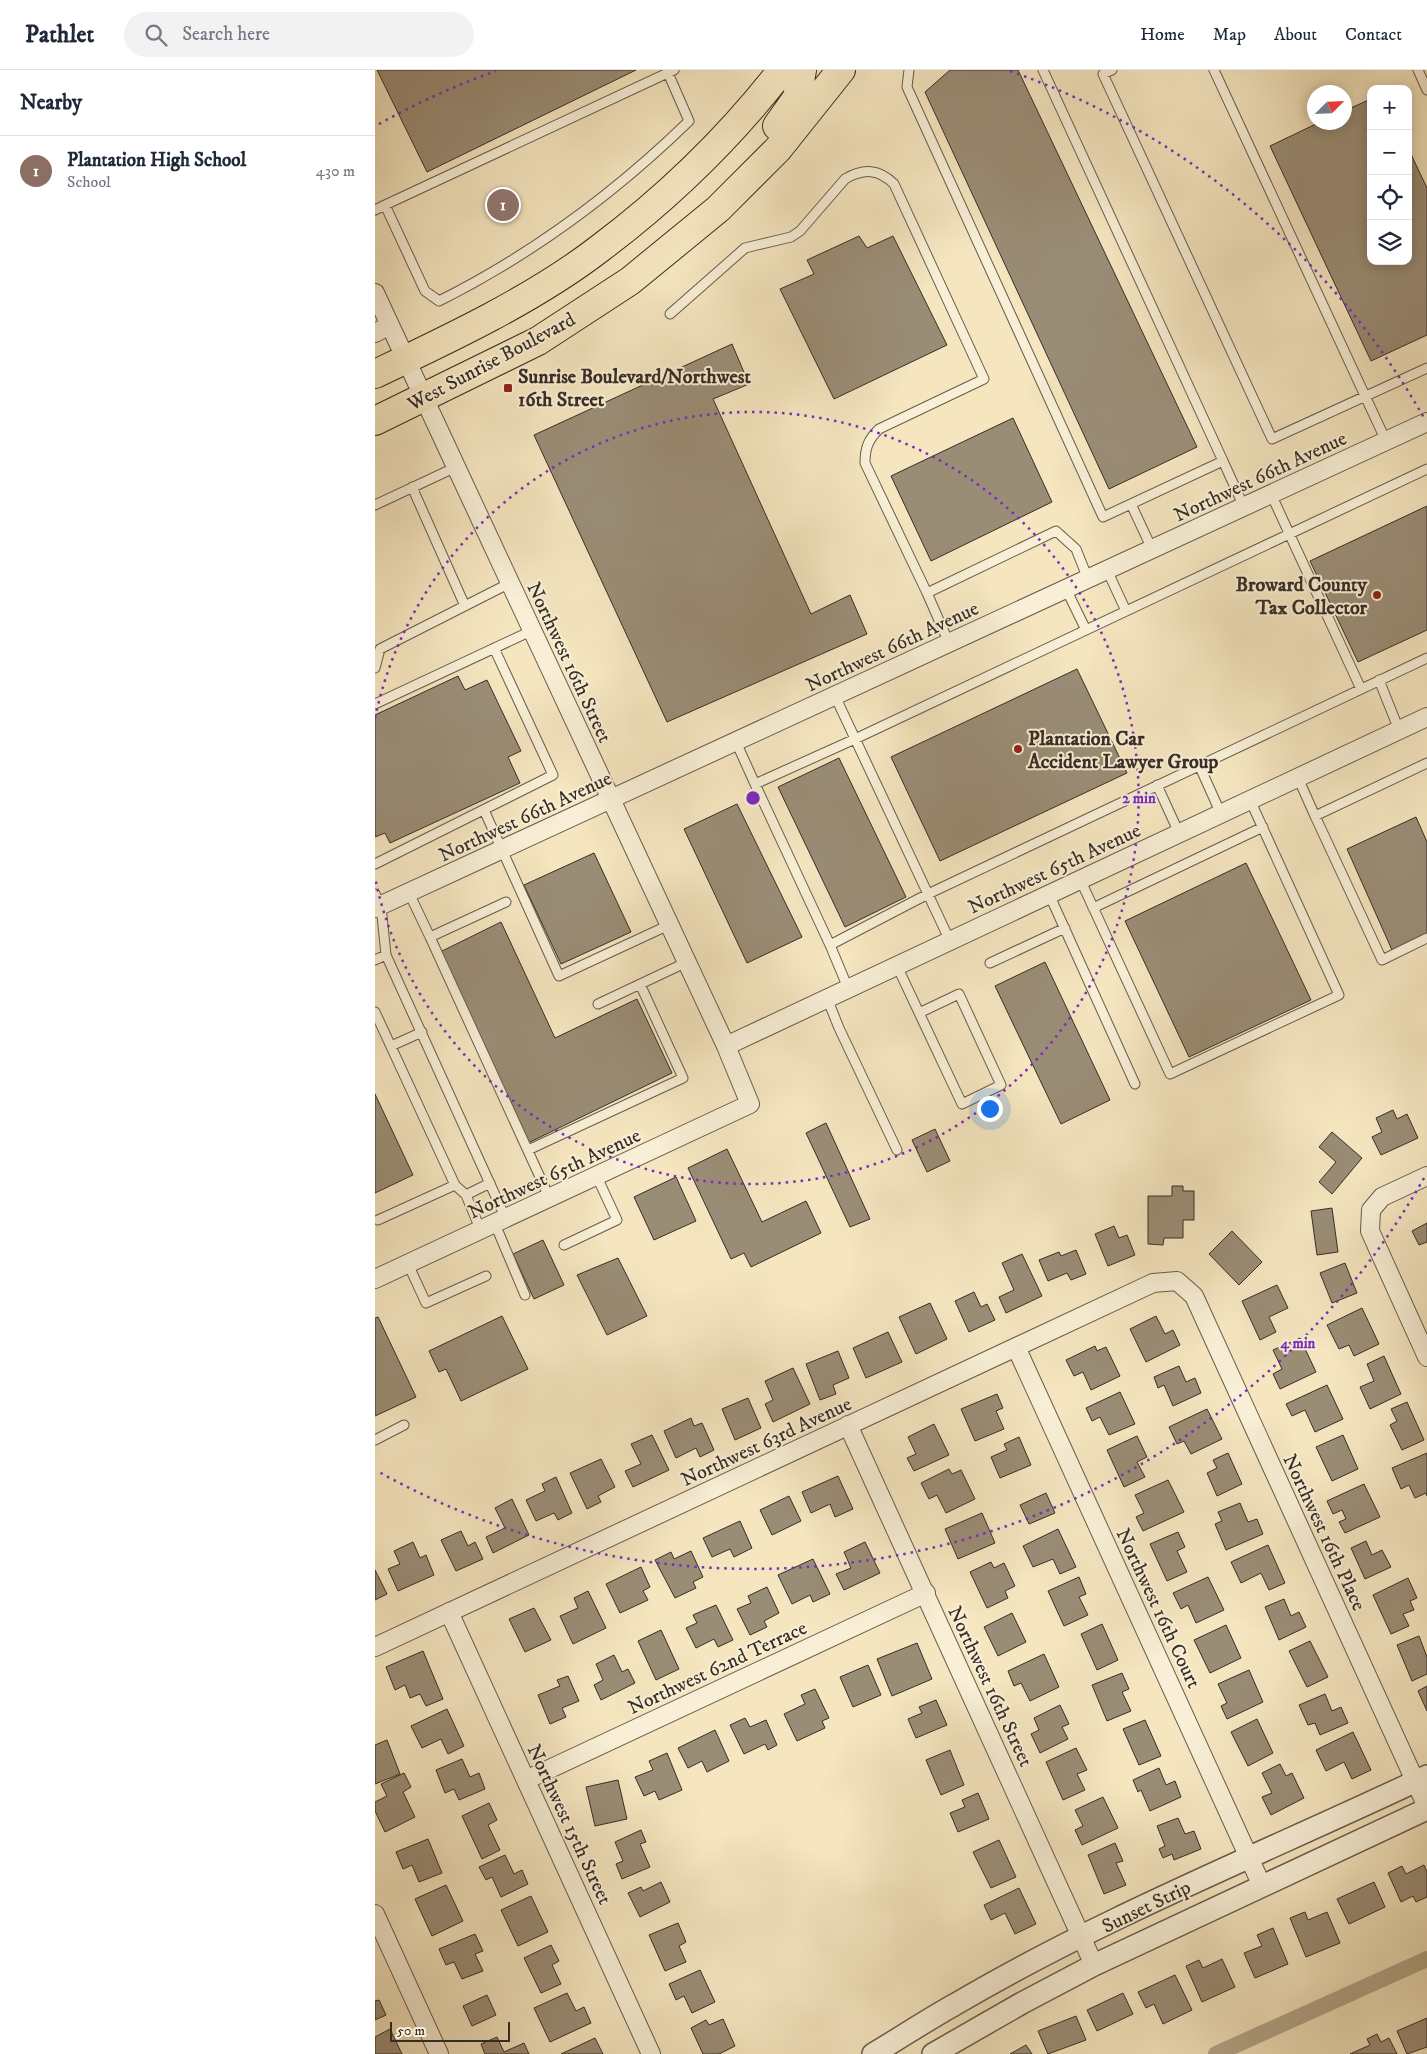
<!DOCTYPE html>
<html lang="en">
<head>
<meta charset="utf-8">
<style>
	body { margin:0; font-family:"IM FELL DW Pica",serif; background:#f2f2f3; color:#1f2937 }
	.controls { position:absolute; right:15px; top:15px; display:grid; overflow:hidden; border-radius:10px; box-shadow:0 2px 12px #0003 }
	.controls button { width:45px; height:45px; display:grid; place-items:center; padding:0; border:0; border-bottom:1px solid #e0e1e3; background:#fff; color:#1f2937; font:25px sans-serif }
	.compass { position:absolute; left:932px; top:15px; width:45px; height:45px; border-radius:50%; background:#fff; box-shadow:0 2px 12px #0003; rotate:66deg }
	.scale { position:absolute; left:15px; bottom:12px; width:120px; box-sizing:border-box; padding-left:5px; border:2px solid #382d25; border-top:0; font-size:14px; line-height:18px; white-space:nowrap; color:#382d25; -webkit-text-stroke:4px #f8efd6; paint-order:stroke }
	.you { position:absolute; left:614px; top:1038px; width:18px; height:18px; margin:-12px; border:4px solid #fff; border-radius:50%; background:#1a73e8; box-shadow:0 0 0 8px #1a73e833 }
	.badge { display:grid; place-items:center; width:32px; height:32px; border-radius:50%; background:#2563eb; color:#fff; font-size:16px; font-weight:700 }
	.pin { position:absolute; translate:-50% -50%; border:2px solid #fff; box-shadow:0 1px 5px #0006 }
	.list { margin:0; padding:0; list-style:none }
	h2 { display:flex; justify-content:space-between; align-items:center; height:65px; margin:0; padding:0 20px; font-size:21px }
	h2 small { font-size:16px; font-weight:400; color:#747a83 }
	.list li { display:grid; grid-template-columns:32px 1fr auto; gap:15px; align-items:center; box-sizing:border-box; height:70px; padding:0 20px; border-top:1px solid #e0e1e3 }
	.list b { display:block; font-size:19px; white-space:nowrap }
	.list p { margin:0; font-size:16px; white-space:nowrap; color:#747a83 }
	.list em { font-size:16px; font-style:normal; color:#747a83 }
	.icon { flex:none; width:28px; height:28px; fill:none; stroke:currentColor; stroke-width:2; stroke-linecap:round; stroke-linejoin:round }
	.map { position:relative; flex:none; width:1052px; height:1984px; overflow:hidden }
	header { display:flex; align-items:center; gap:30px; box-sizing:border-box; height:70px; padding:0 25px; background:#fff; border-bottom:1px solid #e0e1e3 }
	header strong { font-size:24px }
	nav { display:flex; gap:28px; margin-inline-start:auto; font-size:18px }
	.search { width:350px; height:45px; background:#f2f2f3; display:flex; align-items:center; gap:12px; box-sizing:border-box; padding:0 18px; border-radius:28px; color:#747a83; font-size:19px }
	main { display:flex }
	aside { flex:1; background:#fff }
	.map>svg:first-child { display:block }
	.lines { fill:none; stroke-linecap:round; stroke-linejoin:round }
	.canal { stroke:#b5a78b; stroke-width:16 }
	.building { fill:#9a8d76; stroke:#382d25 }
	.service-casing { stroke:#675b4c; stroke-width:11 }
	.minor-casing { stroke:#675b4c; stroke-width:20 }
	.tertiary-casing { stroke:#675b4c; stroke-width:24 }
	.trunk-casing { stroke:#382d25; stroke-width:30 }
	.service { stroke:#f8efd6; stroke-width:9 }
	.minor { stroke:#f8efd6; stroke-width:18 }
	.tertiary { stroke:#f8efd6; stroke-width:21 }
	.trunk { stroke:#f5e6c0; stroke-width:28 }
	.ring { fill:none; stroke:#7b2cbf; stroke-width:2.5; stroke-dasharray:2.5 5 }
	.poi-dot { fill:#8f2418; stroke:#f8efd6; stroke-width:2 }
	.labels { text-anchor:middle; stroke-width:4; stroke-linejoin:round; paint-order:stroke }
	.street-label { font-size:20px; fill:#382d25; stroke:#f8efd6 }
	.poi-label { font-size:20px; font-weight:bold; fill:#382d25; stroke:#f8efd6; text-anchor:start }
	.centre { fill:#7b2cbf; stroke:#f8efd6; stroke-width:2.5 }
	.ring-label { font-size:15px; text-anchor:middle; font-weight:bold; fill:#7b2cbf; stroke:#f8efd6; stroke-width:4; stroke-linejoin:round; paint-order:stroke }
</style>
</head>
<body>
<header>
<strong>Pathlet</strong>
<div class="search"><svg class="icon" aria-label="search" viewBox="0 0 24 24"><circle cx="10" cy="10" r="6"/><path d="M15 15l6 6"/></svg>Search here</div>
<nav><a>Home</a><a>Map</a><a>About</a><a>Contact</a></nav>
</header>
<main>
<aside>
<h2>Nearby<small></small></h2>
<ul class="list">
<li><span class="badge" style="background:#8d6e63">1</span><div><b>Plantation High School</b><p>School</p></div><em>430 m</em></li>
</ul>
</aside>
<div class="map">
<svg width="1052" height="1984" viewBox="0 0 1052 1984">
	<rect width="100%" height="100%" fill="#f5e6c0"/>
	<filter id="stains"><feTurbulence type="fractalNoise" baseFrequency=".004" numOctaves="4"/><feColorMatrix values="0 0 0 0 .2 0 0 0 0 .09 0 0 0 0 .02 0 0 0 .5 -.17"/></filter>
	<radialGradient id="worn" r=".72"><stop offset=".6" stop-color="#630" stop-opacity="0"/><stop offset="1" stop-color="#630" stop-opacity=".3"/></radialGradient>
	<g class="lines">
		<path class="canal" d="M841,1984L1052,1889"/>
	</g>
	<path class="building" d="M2,0H261L52,102Z
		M575,0H643L822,377L734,419L550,22Z
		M996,29V191H1033V78L1052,118V265L996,291L895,76L945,52H969V41Z
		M484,166L492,178L518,166L572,275L459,329L405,219L439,204L432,190Z
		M357,274L374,314L338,329L436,544L475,525L492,564L292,652L159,365Z
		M638,348L677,432L556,491L516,406Z
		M1052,436V560L983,592L935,491Z
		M702,599L752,703L565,791L516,687Z
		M83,606L90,620L112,610L146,681L133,687L145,713L15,773L10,763L0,767V645Z
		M464,688L531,827L470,857L403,717Z
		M362,734L427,867L372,893L309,759Z
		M1041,747L1052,772V864L1017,880L972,779Z
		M219,783L256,862L186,894L149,815Z
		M871,793L936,930L814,987L750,851Z
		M126,852L180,968L262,929L297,1003L153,1073L65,882Z
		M670,892L735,1030L686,1054L620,916Z
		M0,1024L38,1105L0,1123Z
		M1018,1040L1022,1049L1032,1044L1043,1068L1006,1085L997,1067L1007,1062L1001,1048Z
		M451,1053L495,1149L475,1157L431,1063Z
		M560,1059L575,1091L552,1102L537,1070Z
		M957,1062L987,1088L957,1124L944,1112L961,1092L944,1077Z
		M352,1079L387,1152L431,1131L446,1163L376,1197L369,1183L356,1189L313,1098Z
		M301,1107L321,1151L279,1170L259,1127Z
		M797,1116H808V1121H819V1150H808V1168H789L788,1175L773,1174V1126H797Z
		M957,1138L963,1182L942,1185L936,1141Z
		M1052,1153V1172L1044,1175L1037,1161Z
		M739,1156L744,1168L752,1165L760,1185L733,1196L720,1164Z
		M857,1161L887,1192L864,1215L834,1184Z
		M168,1170L189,1215L159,1229L138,1184Z
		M701,1180L711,1204L696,1210L692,1203L673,1211L664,1190L684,1182L686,1186Z
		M647,1184L667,1226L631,1243L624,1227L639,1220L627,1193Z
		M243,1188L272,1246L232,1265L202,1205Z
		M970,1193L982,1223L957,1233L945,1203Z
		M902,1215L913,1238L894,1247L901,1262L885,1270L867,1231Z
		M599,1222L606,1237L612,1234L620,1250L594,1262L580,1231Z
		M555,1233L572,1269L541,1284L524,1247Z
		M987,1238L1004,1274L979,1286L974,1275L964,1279L952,1255Z
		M127,1246L153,1299L86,1331L71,1299L64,1302L54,1281Z
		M781,1246L790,1264L798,1260L805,1275L771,1292L755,1259Z
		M3,1247L41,1327L0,1346V1248Z
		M513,1262L527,1292L491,1308L478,1278Z
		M925,1268L941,1302L905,1319L898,1304L907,1299L898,1280Z
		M720,1276L722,1281L731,1277L745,1306L716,1320L708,1302L699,1306L691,1290Z
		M463,1281L474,1308L458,1315L461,1324L445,1330L431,1294Z
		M1009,1286L1026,1324L995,1339L985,1317L999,1311L992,1294Z
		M804,1296L811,1312L820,1308L826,1323L798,1336L789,1315L783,1318L779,1307Z
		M418,1298L435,1334L398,1352L390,1334L398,1330L390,1311Z
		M952,1315L968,1349L940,1362L930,1340L917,1346L911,1334Z
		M745,1322L760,1354L734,1365L725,1347L717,1351L711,1338Z
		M622,1324L628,1338L621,1341L629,1359L600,1371L586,1339Z
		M373,1328L386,1358L360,1370L347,1339Z
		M1032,1332L1049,1370L1027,1380L1015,1355L1022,1351L1016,1339Z
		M832,1339L847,1369L816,1384L809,1371L802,1374L794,1357Z
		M316,1348L319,1356L327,1353L339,1380L325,1387L321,1378L301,1388L289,1361Z
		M559,1354L574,1385L539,1401L532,1388L541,1384L533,1367Z
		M277,1365L294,1400L258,1417L250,1401L266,1394L256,1374Z
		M968,1365L983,1399L957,1411L941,1377Z
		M762,1366L772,1387L762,1392L770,1407L749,1417L732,1380Z
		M644,1367L656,1395L625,1408L616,1387L632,1380L629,1374Z
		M853,1383L867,1414L842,1426L832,1403L842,1398L838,1390Z
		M1052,1383V1426L1051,1423L1040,1428L1034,1415L1026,1419L1017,1398Z
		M226,1389L240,1417L223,1426L226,1432L212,1439L195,1403Z
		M574,1399L577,1404L586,1400L600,1429L571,1443L562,1425L554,1429L546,1413Z
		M463,1406L478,1439L460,1447L455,1434L436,1443L427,1422Z
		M181,1407L197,1443L183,1450L179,1443L161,1451L151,1430L170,1421L167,1414Z
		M793,1410L809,1442L768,1461L761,1447L769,1443L760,1425Z
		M989,1414L1005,1447L970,1463L964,1452L971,1449L967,1440L958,1444L952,1431Z
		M671,1423L680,1443L654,1454L645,1435Z
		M414,1426L426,1451L397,1465L385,1440Z
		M137,1429L154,1465L118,1483L111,1467L130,1458L120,1438Z
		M865,1433L873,1452L882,1449L888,1464L851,1480L840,1454L847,1451L843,1442Z
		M607,1443L620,1473L583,1489L570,1459Z
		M365,1451L377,1478L359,1487L355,1479L337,1487L328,1468Z
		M683,1459L701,1497L685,1504L678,1489L658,1497L648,1476Z
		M86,1461L93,1476L100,1472L108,1489L81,1501L66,1470Z
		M803,1462L810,1477L802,1481L812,1502L792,1511L775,1474Z
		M991,1471L997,1485L1007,1480L1016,1497L990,1509L976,1478Z
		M38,1472L45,1488L51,1485L59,1505L23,1521L13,1499L25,1494L19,1481Z
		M490,1472L505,1503L469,1520L461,1504L476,1498L469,1482Z
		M893,1475L910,1513L894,1520L886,1503L866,1513L856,1492Z
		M316,1481L328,1507L318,1512L321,1518L300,1528L280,1490L296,1482L299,1489Z
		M438,1489L455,1524L438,1532L435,1525L417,1534L403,1505Z
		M616,1492L619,1498L629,1493L640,1516L630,1521L633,1528L612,1538L595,1502Z
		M266,1497L275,1517L268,1521L273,1530L245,1543L231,1514Z
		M0,1500L12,1524L0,1530Z
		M704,1507L711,1524L704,1527L713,1545L689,1556L673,1521Z
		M833,1507L849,1540L821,1553L813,1535L806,1539L798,1523Z
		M1033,1508L1042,1528L1035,1531L1039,1540L1028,1544L1034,1556L1016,1564L998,1525Z
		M392,1517L404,1543L389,1551L392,1557L375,1565L362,1539L376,1533L373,1526Z
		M213,1521L231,1558L198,1574L185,1546L203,1538L199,1528Z
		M909,1529L916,1546L924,1542L931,1557L904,1570L890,1537Z
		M341,1535L358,1570L343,1577L339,1569L321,1578L311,1558L322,1553L318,1545Z
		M159,1538L176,1570L150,1582L134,1549Z
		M637,1543L651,1572L623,1586L609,1557Z
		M727,1554L743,1590L722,1600L706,1564Z
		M851,1555L866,1588L835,1603L819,1570Z
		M286,1560L304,1599L281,1610L263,1571Z
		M1044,1566L1052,1587V1604L1037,1611L1022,1575Z
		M935,1571L953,1607L932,1617L914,1581Z
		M542,1573L557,1609L517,1626L502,1589Z
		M48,1581L68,1629L51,1636L45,1624L35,1628L30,1615L20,1620L11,1597Z
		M669,1584L684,1617L655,1631L646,1613L639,1616L633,1601Z
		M239,1585L247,1602L253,1599L260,1613L226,1630L219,1615L228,1610L221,1594Z
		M493,1595L506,1625L478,1637L465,1607Z
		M874,1600L888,1632L852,1649L846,1636L852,1633L843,1614Z
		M747,1603L754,1619L747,1622L756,1641L732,1651L717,1615Z
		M193,1606L204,1631L187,1638L191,1647L175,1654L163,1625L185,1616L182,1610Z
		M1052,1616V1641L1043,1621Z
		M440,1619L454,1648L447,1651L450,1658L422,1671L409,1644L430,1634L426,1625Z
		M950,1624L957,1641L966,1637L973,1653L945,1665L940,1653L933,1655L924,1635Z
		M561,1630L572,1655L541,1668L533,1649L547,1643L544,1637Z
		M685,1635L694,1654L687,1657L693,1669L665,1683L656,1664L664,1660L659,1648Z
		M72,1639L89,1676L73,1684L66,1669L47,1678L36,1656Z
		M370,1648L375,1657L391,1650L402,1675L393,1680L390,1674L369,1684L355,1655Z
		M882,1649L898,1683L873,1696L856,1662Z
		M770,1650L786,1686L764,1695L748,1659Z
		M340,1660L354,1691L332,1702L327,1691L313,1698L303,1678Z
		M978,1662L996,1700L977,1709L969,1692L951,1701L941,1680Z
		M12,1670L25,1704L0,1714V1675Z
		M701,1678L712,1700L702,1704L710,1720L688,1730L671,1692Z
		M575,1680L589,1715L566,1725L551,1690Z
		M292,1683L307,1720L284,1730L280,1721L269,1726L260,1707L278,1700L274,1691Z
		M87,1689L95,1707L104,1703L110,1719L84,1730L79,1719L70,1723L61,1700Z
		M905,1694L911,1706L917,1703L929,1728L896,1745L887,1727L897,1723L887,1703Z
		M784,1698L791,1715L800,1711L806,1727L775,1741L766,1720L763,1722L758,1710Z
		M29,1703L36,1717L28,1722L40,1747L10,1762L0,1741V1732L12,1726L6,1714Z
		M243,1710L252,1749L220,1756L211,1717Z
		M603,1723L614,1749L583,1762L575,1743L590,1737L587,1730Z
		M728,1727L743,1758L707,1775L700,1760L708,1756L700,1740Z
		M114,1733L122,1750L113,1755L125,1780L107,1789L87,1746Z
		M803,1748L810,1764L819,1761L826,1779L799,1790L797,1784L788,1788L784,1779L790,1776L782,1756Z
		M266,1760L271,1772L265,1774L275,1797L247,1809L241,1794L248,1791L240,1772Z
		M53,1769L67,1803L44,1812L37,1795L28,1799L21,1782Z
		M624,1770L641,1807L616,1818L598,1782Z
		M740,1773L748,1791L741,1793L751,1815L729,1824L713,1785Z
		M130,1785L139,1804L147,1800L153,1814L126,1827L117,1807L111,1810L104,1797Z
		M1049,1795L1052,1802V1827L1041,1832L1038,1826L1026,1832L1013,1803L1027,1796L1031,1804Z
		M286,1812L295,1832L265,1847L253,1823L266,1817L268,1821Z
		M999,1812L1010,1837L974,1854L962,1829Z
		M71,1815L88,1851L57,1866L40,1829Z
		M644,1818L661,1854L640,1864L630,1843L616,1850L609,1835Z
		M156,1826L173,1862L143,1876L126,1840Z
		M930,1842L933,1850L952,1842L965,1873L931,1887L915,1848Z
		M303,1853L311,1872L304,1876L311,1892L290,1901L274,1865Z
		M898,1858L913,1894L880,1908L869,1883L887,1876L882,1865Z
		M100,1864L108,1881L100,1884L108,1901L87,1909L79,1892L71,1895L64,1879Z
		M176,1875L184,1891L177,1895L186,1914L166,1923L149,1888Z
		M847,1889L860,1917L827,1932L811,1896L824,1890L828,1898Z
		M325,1900L340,1932L317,1943L309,1926L301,1930L294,1914Z
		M800,1905L817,1940L788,1954L779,1934L771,1938L763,1922Z
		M192,1923L201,1941L209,1937L216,1953L175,1972L159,1938Z
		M748,1923L758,1944L722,1961L712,1940Z
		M112,1925L121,1945L97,1956L88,1936Z
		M4,1930L11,1945L0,1950V1931Z
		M701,1946L711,1970L673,1984L663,1961Z
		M1052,1948V1977L1032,1984L1022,1961Z
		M348,1949L360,1976L344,1984H328L316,1958L331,1950L334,1955Z
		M15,1959L27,1984H0V1967Z
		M1002,1964L1006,1972L1014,1968L1022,1984H975L995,1975L992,1969Z
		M122,1967L129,1982L149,1973L154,1984H110L106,1974Z
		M220,1968L228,1984H186Z
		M651,1975L657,1984H635Z"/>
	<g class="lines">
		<defs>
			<path id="service" d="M534,0L532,17L728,447L848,391L668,0
				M737,0L728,4L897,369L1052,298
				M839,0L1011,371
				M1043,0L1052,20
				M293,3L314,51C240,123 156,185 64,231L50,221L10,135L299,0
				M0,140L10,135
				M295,244L370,178L416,167L425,161L470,109C489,98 504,99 519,114L609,309L504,359C493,370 490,378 490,393L552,523L681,461L701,479L713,509
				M848,391L869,437
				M1052,399L480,669L380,714L455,875L553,824L1052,588
				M37,417L90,536
				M896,424L986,619
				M756,434L777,479
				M0,435L81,397
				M732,500L751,541
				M691,519L711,560
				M552,523L574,573
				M0,598L5,579L135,513
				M1004,610L1024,660
				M460,626L575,871
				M0,634L156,561
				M361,672L380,714
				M1052,693L940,746L1007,890L1052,868
				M824,695L846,744
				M923,708L940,746
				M782,715L804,763
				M109,740L184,906L294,855
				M0,794L178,705L119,578
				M705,809L795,1004L964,925L875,730
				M34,823L55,867
				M0,824L6,836L11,885L131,1149
				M674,824L760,1014
				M131,832L55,867L175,1129
				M718,838L888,757
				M455,875L473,918
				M0,890L11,885
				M615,893L690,858
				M522,896L587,1034L626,1015L584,924L544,943
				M452,928L464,958L522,1080
				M223,934L312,892
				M0,942L80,1115L3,1150
				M16,976L47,962
				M153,1080L308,1008L265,914
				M80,1115L91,1125L115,1113
				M91,1125L106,1161
				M120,1154L150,1225
				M189,1175L242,1150L222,1107
				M33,1194L51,1233L111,1206
				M0,1370L29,1355"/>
			<path id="minor" d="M0,223L351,976L375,1034L0,1209
				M0,263L15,255
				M0,838L1052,352
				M351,976L1052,647
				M1052,1106L1007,1127L996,1140L995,1161L1052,1287
				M641,1277L887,1816
				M473,1355L719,1895
				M74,1542L276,1984
				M0,1577L778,1213L802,1211L819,1226L1052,1737
				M151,1710L551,1523
				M0,1844L64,1984"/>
			<path id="tertiary" d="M498,1984C525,1968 552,1950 579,1935C730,1846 894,1781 1052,1706
				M558,1984L647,1933L719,1895L1052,1739"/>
			<path id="trunk" d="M402,56L422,28L427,0
				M0,304C74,269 159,229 224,179C292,128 355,67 407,0
				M0,351L163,271L255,211L343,139L403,79L466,0"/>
		</defs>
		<use href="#service" class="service-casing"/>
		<use href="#minor" class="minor-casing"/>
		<use href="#tertiary" class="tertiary-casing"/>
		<use href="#trunk" class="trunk-casing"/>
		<use href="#service" class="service"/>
		<use href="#minor" class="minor"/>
		<use href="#tertiary" class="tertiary"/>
		<use href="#trunk" class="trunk"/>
	</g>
	<g class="ring">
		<path d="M0 648A386 386 0 1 1 0 808"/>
		<path d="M1049 1108A771 771 0 0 1 4 1402M4 54A771 771 0 0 1 121 1M635 1A771 771 0 0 1 1049 348"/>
	</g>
	<g class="poi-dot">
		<rect x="128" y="313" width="10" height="10" rx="2.5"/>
		<circle cx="1002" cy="525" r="5"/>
		<circle cx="643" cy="679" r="5"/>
	</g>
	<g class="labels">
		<g class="street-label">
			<text transform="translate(116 291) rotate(-28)" y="7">West Sunrise Boulevard</text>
			<text transform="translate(885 406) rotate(-25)" y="7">Northwest 66th Avenue</text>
			<text transform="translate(517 576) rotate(-25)" y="7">Northwest 66th Avenue</text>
			<text transform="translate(195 592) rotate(65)" y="7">Northwest 16th Street</text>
			<text transform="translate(150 746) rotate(-25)" y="7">Northwest 66th Avenue</text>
			<text transform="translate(679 798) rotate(-25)" y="7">Northwest 65th Avenue</text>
			<text transform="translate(179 1103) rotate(-25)" y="7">Northwest 65th Avenue</text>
			<text transform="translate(391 1371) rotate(-25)" y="7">Northwest 63rd Avenue</text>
			<text transform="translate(950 1462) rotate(65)" y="7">Northwest 16th Place</text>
			<text transform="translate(784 1538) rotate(65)" y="7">Northwest 16th Court</text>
			<text transform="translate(342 1597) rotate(-25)" y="7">Northwest 62nd Terrace</text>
			<text transform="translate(616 1616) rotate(65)" y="7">Northwest 16th Street</text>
			<text transform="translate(195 1754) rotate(65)" y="7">Northwest 15th Street</text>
			<text transform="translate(771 1836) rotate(-26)" y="7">Sunset Strip</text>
		</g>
		<g class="poi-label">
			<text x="143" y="313">Sunrise Boulevard/Northwest<tspan x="143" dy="23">16th Street</tspan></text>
			<text x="992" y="521" text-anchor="end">Broward County<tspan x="992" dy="23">Tax Collector</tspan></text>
			<text x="653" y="675">Plantation Car<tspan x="653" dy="23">Accident Lawyer Group</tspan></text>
		</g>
	</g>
	<circle cx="378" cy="728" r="8" class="centre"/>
	<g class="ring-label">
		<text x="764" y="733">2 min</text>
		<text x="923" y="1278">4 min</text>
	</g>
	<rect width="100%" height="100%" filter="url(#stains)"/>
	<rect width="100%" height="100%" fill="url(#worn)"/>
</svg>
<div class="controls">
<button>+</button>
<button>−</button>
<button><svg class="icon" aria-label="locate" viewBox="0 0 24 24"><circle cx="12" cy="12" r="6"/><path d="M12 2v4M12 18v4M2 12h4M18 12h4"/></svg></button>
<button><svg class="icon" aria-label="layers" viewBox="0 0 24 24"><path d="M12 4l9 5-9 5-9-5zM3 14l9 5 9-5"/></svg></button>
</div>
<svg class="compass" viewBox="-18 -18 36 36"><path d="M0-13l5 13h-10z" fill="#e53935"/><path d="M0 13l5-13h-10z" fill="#747a83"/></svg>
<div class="scale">50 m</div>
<div class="you"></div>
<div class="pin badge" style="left:128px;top:135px;background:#8d6e63">1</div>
</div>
</main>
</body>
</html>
